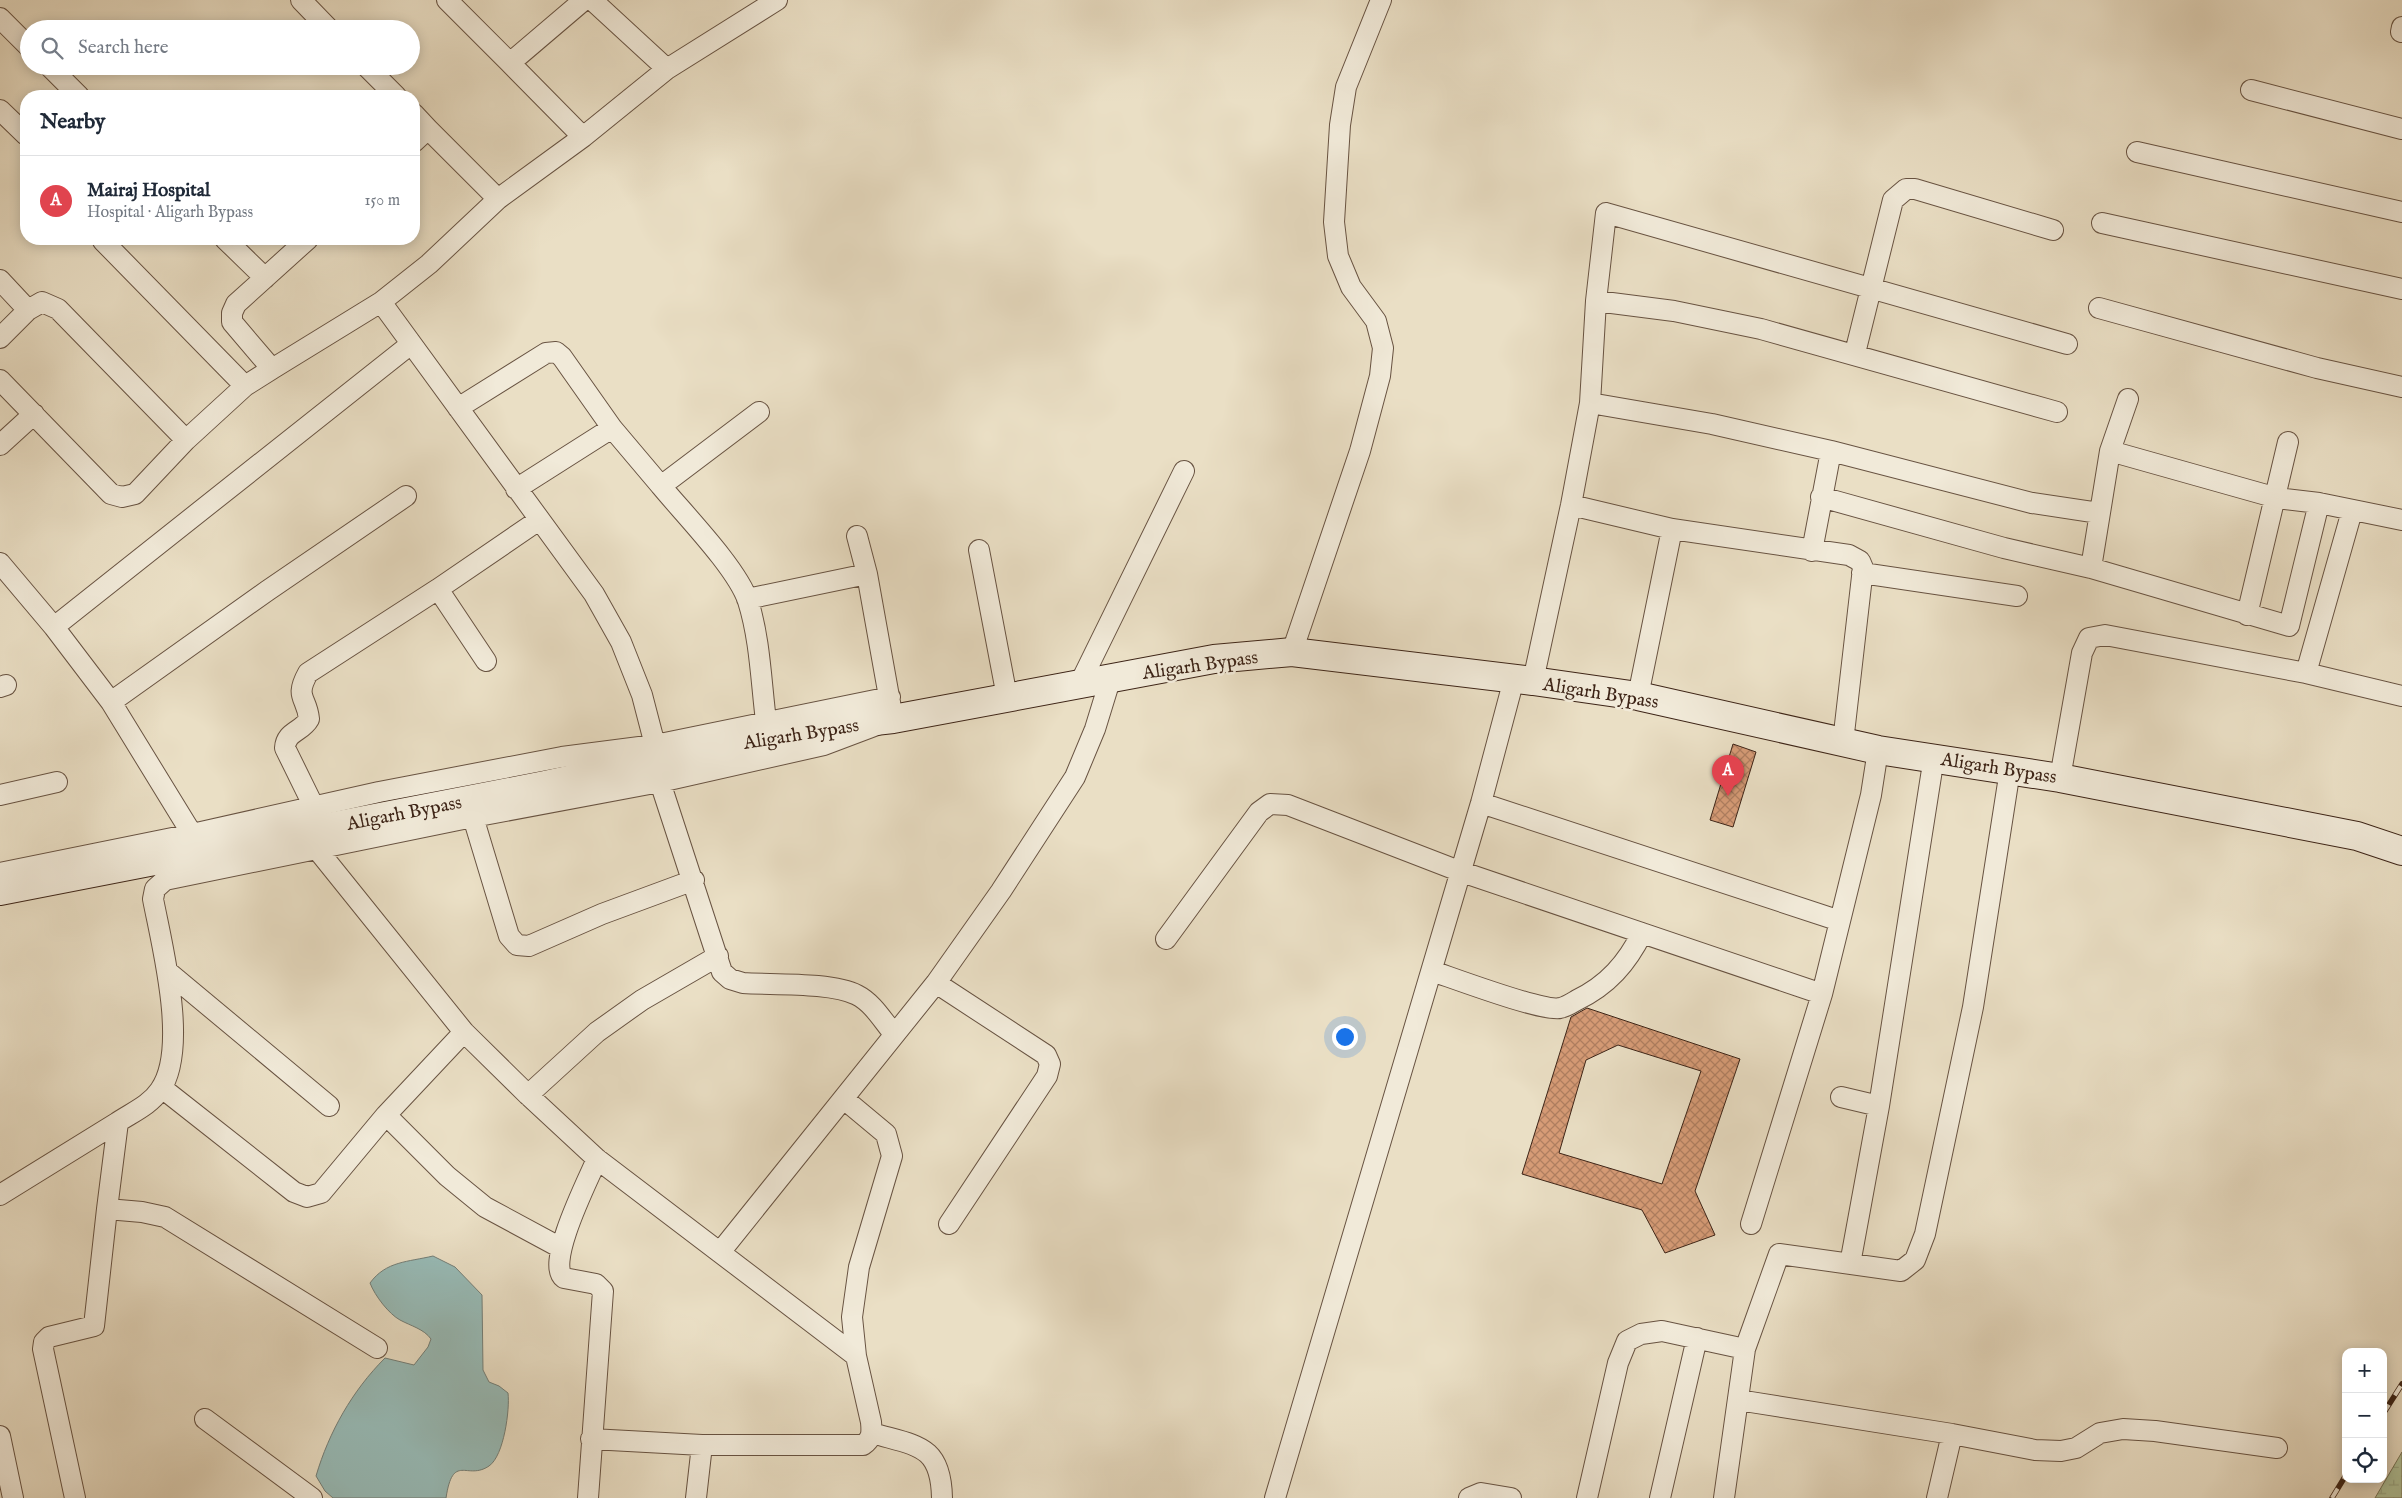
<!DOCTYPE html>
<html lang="en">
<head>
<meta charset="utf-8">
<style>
	body { margin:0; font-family:"IM FELL English",serif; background:#f2f2f3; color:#1f2937 }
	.controls { position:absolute; right:15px; bottom:15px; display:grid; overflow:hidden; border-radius:10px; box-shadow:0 2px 12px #0003 }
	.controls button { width:45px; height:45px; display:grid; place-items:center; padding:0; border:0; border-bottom:1px solid #e0e1e3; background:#fff; color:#1f2937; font:25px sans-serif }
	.you { position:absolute; left:1344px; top:1036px; width:18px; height:18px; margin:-12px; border:4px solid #fff; border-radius:50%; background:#1a73e8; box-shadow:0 0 0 8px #1a73e833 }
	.badge { display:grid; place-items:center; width:32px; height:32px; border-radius:50%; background:#ea580c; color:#fff; font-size:16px; font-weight:700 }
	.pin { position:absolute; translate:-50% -41px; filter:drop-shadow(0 1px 2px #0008) }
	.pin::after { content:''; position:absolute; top:26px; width:18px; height:15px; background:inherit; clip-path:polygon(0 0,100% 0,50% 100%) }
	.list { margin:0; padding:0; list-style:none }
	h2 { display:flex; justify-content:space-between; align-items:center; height:65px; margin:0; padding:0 20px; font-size:21px }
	h2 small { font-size:16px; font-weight:400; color:#747a83 }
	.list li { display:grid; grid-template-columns:32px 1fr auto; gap:15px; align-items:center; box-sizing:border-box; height:90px; padding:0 20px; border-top:1px solid #e0e1e3 }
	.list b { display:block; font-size:19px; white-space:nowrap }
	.list p { margin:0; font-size:16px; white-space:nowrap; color:#747a83 }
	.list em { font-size:16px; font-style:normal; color:#747a83 }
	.icon { flex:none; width:28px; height:28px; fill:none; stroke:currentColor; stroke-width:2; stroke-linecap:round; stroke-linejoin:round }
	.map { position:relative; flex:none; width:2402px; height:1498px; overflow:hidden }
	.search { position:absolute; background:#fff; box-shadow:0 2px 12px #0003; left:20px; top:20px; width:400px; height:55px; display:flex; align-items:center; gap:12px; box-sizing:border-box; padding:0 18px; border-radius:28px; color:#747a83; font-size:19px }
	.panel { position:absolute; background:#fff; box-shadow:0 2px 12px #0003; left:20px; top:90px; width:400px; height:155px; border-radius:20px }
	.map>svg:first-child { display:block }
	.wetland { fill:url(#wetland-marsh); stroke:#767458 }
	.water { fill:#98bcb8; stroke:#747f78 }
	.building { fill:url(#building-cross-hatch); stroke:#3d2417; fill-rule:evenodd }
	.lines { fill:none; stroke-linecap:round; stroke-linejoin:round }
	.minor-casing { stroke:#685342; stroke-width:22 }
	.secondary-casing { stroke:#3d2417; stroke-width:30 }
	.minor { stroke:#f1ead9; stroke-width:20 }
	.secondary { stroke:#f1ead9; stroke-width:28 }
	.rail-casing { stroke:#3d2417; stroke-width:5.5 }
	.rail { stroke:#f1ead9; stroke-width:4; stroke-dasharray:11; stroke-linecap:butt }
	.labels { text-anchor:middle; stroke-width:5; stroke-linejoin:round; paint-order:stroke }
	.street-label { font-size:19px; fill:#3d2417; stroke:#f1ead9 }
</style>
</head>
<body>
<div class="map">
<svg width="2402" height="1498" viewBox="0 0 2402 1498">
	<defs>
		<pattern id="wetland-marsh" width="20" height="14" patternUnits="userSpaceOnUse" patternTransform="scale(1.25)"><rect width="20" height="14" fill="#b0c39a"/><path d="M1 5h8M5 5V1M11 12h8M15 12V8" fill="none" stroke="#98a784"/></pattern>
		<pattern id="building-cross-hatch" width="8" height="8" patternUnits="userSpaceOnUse" patternTransform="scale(1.25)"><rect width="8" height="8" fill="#d79c77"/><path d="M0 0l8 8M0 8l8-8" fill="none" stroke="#b07f61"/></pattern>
	</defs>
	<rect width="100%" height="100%" fill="#eadfc5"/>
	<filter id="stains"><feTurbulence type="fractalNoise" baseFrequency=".004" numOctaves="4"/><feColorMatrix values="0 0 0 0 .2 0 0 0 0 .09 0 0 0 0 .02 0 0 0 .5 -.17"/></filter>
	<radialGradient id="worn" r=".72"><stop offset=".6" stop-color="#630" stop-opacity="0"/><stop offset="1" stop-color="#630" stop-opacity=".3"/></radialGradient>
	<path class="wetland" d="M2402,1452V1498H2375Z"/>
	<path class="water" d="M433,1256L455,1267L482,1295L483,1370L489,1382L499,1386L508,1393C510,1409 504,1456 489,1466C467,1481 453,1452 446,1498H333L325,1491L316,1476C329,1432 352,1391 385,1358L414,1365L428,1347L431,1339C424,1329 411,1326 400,1320C389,1314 375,1296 370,1283C386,1261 408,1262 433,1256Z"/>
	<path class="building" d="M1733,744L1756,752L1733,827L1710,820Z
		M1587,1008L1740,1059L1695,1191L1715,1235L1665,1253L1642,1210L1522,1174L1571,1017ZM1618,1045L1701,1071L1662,1184L1559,1153L1586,1060Z"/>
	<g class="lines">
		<defs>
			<path id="minor" d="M301,0L329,29
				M447,0L510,63L584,0
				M592,0L667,69L777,0
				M0,18L29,47
				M2401,32L2402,27
				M49,66L79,96
				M366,66L396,96
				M2251,90L2402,129
				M0,110L26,135
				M414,114L428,129
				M583,137L667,69
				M414,142L428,129L498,199L583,137L510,63
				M2137,152L2402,212
				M498,199L429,264L381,302L594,594L621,642L642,695L655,745
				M2102,223L2402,289
				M225,239L265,278
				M103,241L245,386
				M0,280L28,310
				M1596,301L1674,311L1761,329L2057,412
				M2099,308L2317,368L2402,387
				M0,338L28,310L42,302L58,309L186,440L245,386L272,369L232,322V313L236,304L308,239
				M1855,353L1893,200L1906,189H1915L2053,230
				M272,369L381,302
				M0,380L111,494L122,497L135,494L186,440
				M1590,403L1596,301L1606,213L2067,344
				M458,408L546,353L556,352L562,357L612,428L661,486
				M759,412L661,486C684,514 737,568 748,601C760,639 761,681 766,721
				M0,445L34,414
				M2110,451L2277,498L2319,503
				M516,489L612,428
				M1821,497L2004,548L2091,568L2289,626L2319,503L2402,520
				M1571,505L1672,529L1849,555L1860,561L1863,568L1843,742
				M979,550L1007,697
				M1812,551L1831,451
				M0,563L54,627L111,702L192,834
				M2091,568L2110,451L2128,399
				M1862,573L2017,596
				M438,589L539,520
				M747,599L867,574
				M2247,615L2288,442
				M54,627L411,344
				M1292,652L1360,451L1380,376L1383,348L1376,321L1351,287L1338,256L1334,222L1340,125L1346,87L1381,0
				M2306,673L2352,511
				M1533,681L1571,505L1590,403L1712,424L1831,451L2032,503L2099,513
				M1080,683L1184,471
				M0,687L6,685
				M1638,696L1672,529
				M111,702L267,591L406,496
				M2060,778L2082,653L2089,638L2105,635L2306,673L2402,696
				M660,782L722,972L730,979L743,983C773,985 832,982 857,995C873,1003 883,1021 894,1034
				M0,795L57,782
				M1481,803L1840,921
				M314,807L285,748C286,731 302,732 309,719C307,697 294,698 308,673L438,589L486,661
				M473,817L509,936L517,945L529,946L602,914L694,880
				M316,848L464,1032L528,1095L597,1159L856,1356
				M0,873L192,834L379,792L562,757L655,745L890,697
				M1166,939L1259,812L1270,804L1288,805L1459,871L1822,994L1751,1224
				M1432,971C1453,978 1543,1012 1560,1008C1566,1007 1572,1003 1577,1000C1608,985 1627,963 1642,933
				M168,972L329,1106
				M936,983L1046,1055L1050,1064L1047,1076L949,1224
				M1822,994L1871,795L1878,750
				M162,1088L294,1192L307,1197L321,1193L386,1115L464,1032
				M528,1095L597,1032L642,1000L718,956
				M1841,1097L1879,1106L1934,757
				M386,1115L447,1176L485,1207L561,1248
				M0,1195L118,1122
				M721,1251L936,983L1001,891L1075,777L1095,729L1111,677
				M1850,1264L1879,1106
				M377,1348L165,1217L142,1212L107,1209L118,1122C133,1112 150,1105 160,1090C189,1049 162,946 153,899L155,889L165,880L473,817L660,782L824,745L893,719L867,574L857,536
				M1738,1400L1952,1434L2035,1450L2061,1451L2076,1448L2100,1433L2123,1429L2155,1431L2277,1448
				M205,1419L312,1498
				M872,1433C916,1446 941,1444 942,1498
				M0,1436L13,1498
				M591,1439L702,1445H863C872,1439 872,1433 871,1422L856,1356L852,1317L859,1267L892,1156L886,1134L844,1099
				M75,1498L43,1349L44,1342L49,1337L94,1326L107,1209
				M588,1498L603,1291L596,1284L564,1278C545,1264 589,1178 597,1159
				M696,1498L702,1445
				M1275,1498L1481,803L1514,679
				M1469,1498L1481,1493L1511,1498
				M1587,1498L1618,1363L1627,1341L1641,1334L1662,1331L1745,1349L1779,1254L1901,1271L1915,1260L1925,1234L1973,1007L2010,770
				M1660,1498L1697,1338
				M1724,1498L1745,1349
				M1937,1498L1952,1434"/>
			<path id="secondary" d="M0,891L545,785L803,729L893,719L1214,659L1292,652L1533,681L1638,696L1878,750L2060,778L2357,836L2402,851"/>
		</defs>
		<use href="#minor" class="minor-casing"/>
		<use href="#secondary" class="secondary-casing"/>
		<use href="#minor" class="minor"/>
		<use href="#secondary" class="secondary"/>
		<defs>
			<path id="rail" d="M2383,1414L2402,1384
				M2332,1498L2346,1475"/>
		</defs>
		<use href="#rail" class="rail-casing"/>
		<use href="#rail" class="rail"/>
	</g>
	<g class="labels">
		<g class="street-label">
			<text transform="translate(1200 664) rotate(-8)" y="7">Aligarh Bypass</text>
			<text transform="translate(1601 692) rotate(9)" y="7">Aligarh Bypass</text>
			<text transform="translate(801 733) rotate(-9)" y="7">Aligarh Bypass</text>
			<text transform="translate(1999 767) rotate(9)" y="7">Aligarh Bypass</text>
			<text transform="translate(404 812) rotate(-11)" y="7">Aligarh Bypass</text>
		</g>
	</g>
	<rect width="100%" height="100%" filter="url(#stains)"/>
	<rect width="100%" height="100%" fill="url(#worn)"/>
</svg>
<div class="controls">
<button>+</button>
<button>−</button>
<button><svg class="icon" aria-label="locate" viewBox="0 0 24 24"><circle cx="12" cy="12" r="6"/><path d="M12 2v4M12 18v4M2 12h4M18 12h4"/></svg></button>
</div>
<div class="you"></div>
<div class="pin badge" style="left:1728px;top:796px;background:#e0444e">A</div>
<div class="search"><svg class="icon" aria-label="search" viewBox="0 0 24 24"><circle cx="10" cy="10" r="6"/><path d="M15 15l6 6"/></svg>Search here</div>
<section class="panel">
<h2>Nearby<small></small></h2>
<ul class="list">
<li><span class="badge" style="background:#e0444e">A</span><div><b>Mairaj Hospital</b><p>Hospital · Aligarh Bypass</p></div><em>150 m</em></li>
</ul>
</section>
</div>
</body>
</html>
